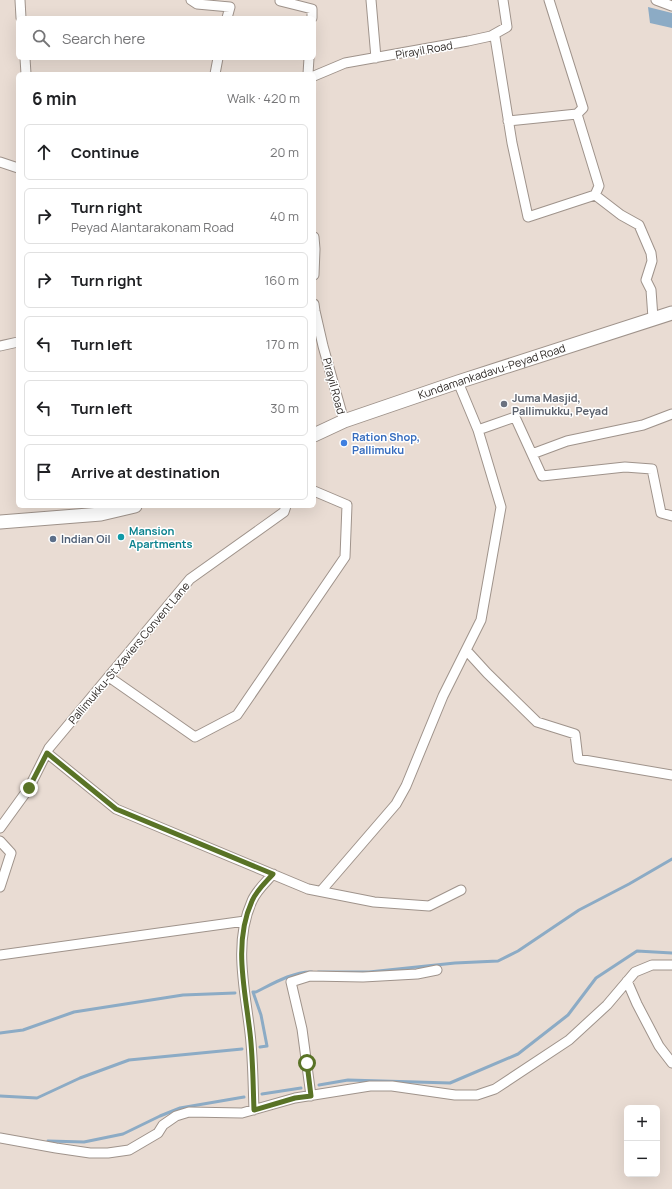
<!DOCTYPE html>
<html lang="en">
<head>
<meta charset="utf-8">
<style>
	body { margin:0; font-family:Manrope,sans-serif; background:#f6f6f6; color:#202124 }
	.controls { position:absolute; right:12px; bottom:12px; display:grid; overflow:hidden; border-radius:6px; box-shadow:0 4px 16px #0002 }
	.controls button { width:36px; height:36px; display:grid; place-items:center; padding:0; border:0; border-bottom:1px solid #e0e0e0; background:#fff; color:#202124; font:20px sans-serif }
	.stop { position:absolute; width:12px; height:12px; margin:-9px; border:3px solid #597326; border-radius:50%; background:#fff }
	.stop.end { background:#597326; border-color:#fff; box-shadow:0 1px 4px #0008 }
	.list { margin:0; padding:0; list-style:none }
	h2 { display:flex; justify-content:space-between; align-items:center; height:52px; margin:0; padding:0 16px; font-size:17px }
	h2 small { font-size:13px; font-weight:400; color:#757577 }
	.list li { display:grid; grid-template-columns:26px 1fr auto; gap:12px; align-items:center; box-sizing:border-box; height:56px; margin:0 8px 8px; padding:0 8px; border:1px solid #e0e0e0; border-radius:6px }
	.list b { display:block; font-size:15px; white-space:nowrap }
	.list p { margin:0; font-size:13px; white-space:nowrap; color:#757577 }
	.list em { font-size:13px; font-style:normal; color:#757577 }
	.icon { flex:none; width:22px; height:22px; fill:none; stroke:currentColor; stroke-width:2; stroke-linecap:round; stroke-linejoin:round }
	.map { position:relative; flex:none; width:672px; height:1189px; overflow:hidden }
	.search { position:absolute; background:#fff; box-shadow:0 4px 16px #0002; left:16px; top:16px; width:300px; height:44px; display:flex; align-items:center; gap:10px; box-sizing:border-box; padding:0 14px; border-radius:6px; color:#757577; font-size:15px }
	.panel { position:absolute; background:#fff; box-shadow:0 4px 16px #0002; left:16px; top:72px; width:300px; height:436px; border-radius:6px }
	.map>svg:first-child { display:block }
	.water { fill:#8cabc5 }
	.lines { fill:none; stroke-linecap:round; stroke-linejoin:round }
	.stream { stroke:#8cabc5; stroke-width:3 }
	.minor-casing { stroke:#9f938b; stroke-width:11 }
	.secondary-casing { stroke:#9f938b; stroke-width:15 }
	.minor { stroke:#fff; stroke-width:9 }
	.secondary { stroke:#fff; stroke-width:13 }
	.route { stroke:#597326; stroke-width:5 }
	.worship-dot { fill:#6b7280; stroke:#fff; stroke-width:1.5 }
	.shop-dot { fill:#3f7fe0; stroke:#fff; stroke-width:1.5 }
	.culture-dot { fill:#0f9aa8; stroke:#fff; stroke-width:1.5 }
	.service-dot { fill:#5c6f8a; stroke:#fff; stroke-width:1.5 }
	.labels { text-anchor:middle; stroke-width:3; stroke-linejoin:round; paint-order:stroke }
	.street-label { font-size:11px; fill:#2e2926; stroke:#fff }
	.worship-label { font-size:11px; font-weight:bold; fill:#5b616d; stroke:#fff; text-anchor:start }
	.shop-label { font-size:11px; font-weight:bold; fill:#366cbe; stroke:#fff; text-anchor:start }
	.culture-label { font-size:11px; font-weight:bold; fill:#0d838f; stroke:#fff; text-anchor:start }
	.service-label { font-size:11px; font-weight:bold; fill:#4e5e75; stroke:#fff; text-anchor:start }
</style>
</head>
<body>
<div class="map">
<svg width="672" height="1189" viewBox="0 0 672 1189">
	<rect width="100%" height="100%" fill="#e9dcd3"/>
	<path class="water" d="M648,7L672,13V28L650,23Z"/>
	<g class="lines">
		<path class="stream" d="M318,972H369L455,963L498,961L518,951L579,910L629,884L672,859
			M0,1033L23,1030L74,1012L183,995L235,993
			M260,1047L267,1046L261,1015L253,992H256C272,984 294,971 312,972
			M319,1085L348,1080L450,1083L518,1054L568,1015L596,978L637,951L672,953
			M262,1094L301,1088
			M0,1096L37,1098L80,1078L129,1060L242,1049
			M48,1141L84,1142L123,1134L160,1116L180,1108L244,1097"/>
		<defs>
			<path id="minor" d="M20,0L21,18
				M191,0L197,4L230,7L227,18
				M371,0L376,58
				M549,0L583,108L577,114L599,186L595,195
				M656,0L672,6
				M280,1L312,9V18
				M491,36L495,37L512,143L528,217L595,195L621,215L639,225L651,253L652,261L646,280L651,290L653,318
				M25,58L26,74
				M215,74L218,58
				M308,74L309,58
				M314,76L345,63L468,41L491,36L507,27L503,0
				M508,121L577,114
				M0,162L18,168
				M314,237L315,249L314,275
				M314,304L315,311L323,346L344,421
				M0,346L18,342
				M478,430L515,417L542,476L625,467L652,469L661,513L672,516
				M532,454L567,441L643,425L672,414
				M466,650L487,673L537,722L575,734L578,759L672,775
				M109,677L195,737L237,715L345,557L347,505L314,491
				M47,753L116,809L308,889L374,902L429,906L461,890
				M0,828L29,788L49,748L190,579L284,512L286,506
				M0,841L11,853L0,887
				M321,891L396,804L406,786L443,696L481,620L501,507L478,430L458,382
				M0,955L245,921
				M627,981L637,1004L659,1046L672,1063
				M311,1096L302,1029L291,982L310,976L363,977L417,974L437,970
				M254,1110C253,1084 253,1058 250,1033C245,989 233,943 252,901C256,891 266,882 273,874
				M0,1138L56,1148L90,1153H108L129,1150L158,1133L163,1125L176,1116L189,1112L242,1113L295,1098L370,1086H392L455,1095H477L495,1089L569,1040L607,1005L635,972L652,965H672"/>
			<g id="secondary">
				<path id="s1" d="M314,435L344,421L458,382L672,313"/>
				<path d="M0,522L101,514L135,506"/>
			</g>
		</defs>
		<use href="#minor" class="minor-casing"/>
		<use href="#secondary" class="secondary-casing"/>
		<use href="#minor" class="minor"/>
		<use href="#secondary" class="secondary"/>
	</g>
	<g class="lines">
		<path class="route" d="M29,788L47,753L116,809L273,874C266,882 256,891 252,901C233,943 245,989 250,1033C253,1058 253,1084 254,1110L295,1098L311,1096L307,1063"/>
	</g>
	<circle class="worship-dot" cx="504" cy="404" r="4"/>
	<circle class="shop-dot" cx="344" cy="443" r="4"/>
	<circle class="culture-dot" cx="121" cy="537" r="4"/>
	<circle class="service-dot" cx="53" cy="539" r="4"/>
	<g class="labels">
		<g class="street-label">
			<text transform="translate(424 50) rotate(-10)" y="4">Pirayil Road</text>
			<text dy="4" stroke="none"><textPath href="#s1" startOffset="189">Kundamankadavu-Peyad Road</textPath></text>
			<text transform="translate(334 386) rotate(75)" y="4">Pirayil Road</text>
			<text transform="translate(129 653) rotate(-50)" y="4">Pallimukku-St.Xaviers Convent Lane</text>
		</g>
		<g class="worship-label">
			<text x="512" y="402">Juma Masjid,<tspan x="512" dy="13">Pallimukku, Peyad</tspan></text>
		</g>
		<g class="shop-label">
			<text x="352" y="441">Ration Shop,<tspan x="352" dy="13">Pallimuku</tspan></text>
		</g>
		<g class="culture-label">
			<text x="129" y="535">Mansion<tspan x="129" dy="13">Apartments</tspan></text>
		</g>
		<g class="service-label">
			<text x="61" y="543">Indian Oil</text>
		</g>
	</g>
</svg>
<div class="controls">
<button>+</button>
<button>−</button>
</div>
<div class="stop" style="left:307px;top:1063px"></div>
<div class="stop end" style="left:29px;top:788px"></div>
<div class="search"><svg class="icon" aria-label="search" viewBox="0 0 24 24"><circle cx="10" cy="10" r="6"/><path d="M15 15l6 6"/></svg>Search here</div>
<section class="panel">
<h2>6 min<small>Walk · 420 m</small></h2>
<ul class="list">
<li><svg class="icon" aria-label="ahead" viewBox="0 0 24 24"><path d="M12 20V5M6 11l6-6 6 6"/></svg><div><b>Continue</b></div><em>20 m</em></li>
<li><svg class="icon" aria-label="right" viewBox="0 0 24 24"><path d="M7 20v-9h11M14 6l5 5-5 5"/></svg><div><b>Turn right</b><p>Peyad Alantarakonam Road</p></div><em>40 m</em></li>
<li><svg class="icon" aria-label="right" viewBox="0 0 24 24"><path d="M7 20v-9h11M14 6l5 5-5 5"/></svg><div><b>Turn right</b></div><em>160 m</em></li>
<li><svg class="icon" aria-label="left" viewBox="0 0 24 24"><path d="M17 20v-9H6M10 6l-5 5 5 5"/></svg><div><b>Turn left</b></div><em>170 m</em></li>
<li><svg class="icon" aria-label="left" viewBox="0 0 24 24"><path d="M17 20v-9H6M10 6l-5 5 5 5"/></svg><div><b>Turn left</b></div><em>30 m</em></li>
<li><svg class="icon" aria-label="arrive" viewBox="0 0 24 24"><path d="M6 21V4h12l-3 4 3 4H6"/></svg><div><b>Arrive at destination</b></div></li>
</ul>
</section>
</div>
</body>
</html>
